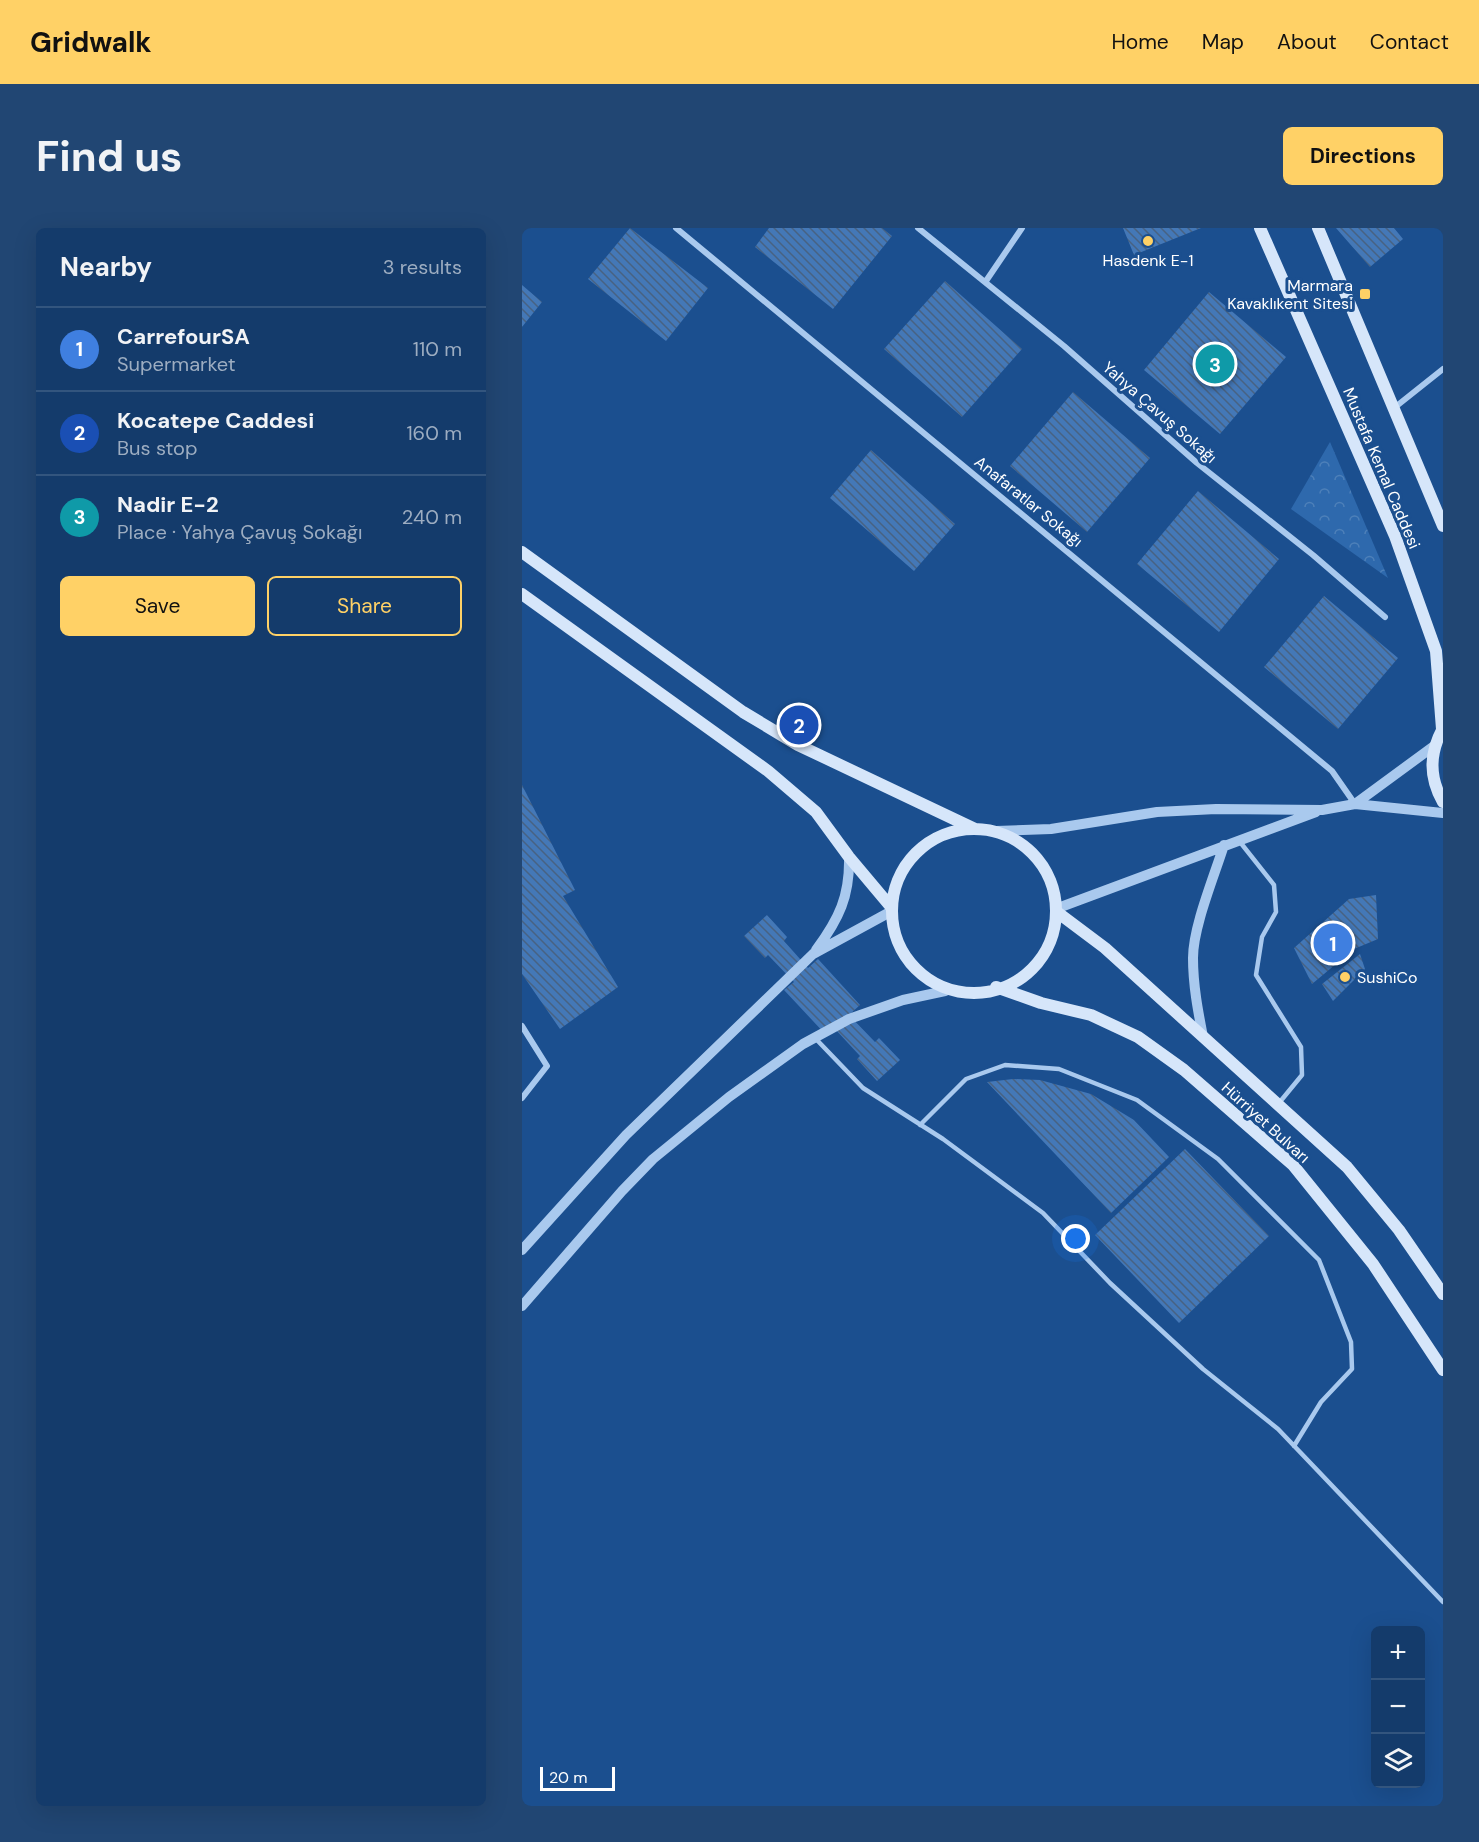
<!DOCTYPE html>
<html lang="en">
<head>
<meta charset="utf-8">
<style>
	body { margin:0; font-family:"DM Sans",sans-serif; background:#214673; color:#f1f3f6 }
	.controls { position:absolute; right:18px; bottom:18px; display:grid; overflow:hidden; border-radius:9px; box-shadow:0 6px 24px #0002 }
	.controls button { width:54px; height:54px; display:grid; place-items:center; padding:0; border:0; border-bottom:2px solid #33557e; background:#143b6b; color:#f1f3f6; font:30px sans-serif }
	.scale { position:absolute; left:18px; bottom:15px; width:75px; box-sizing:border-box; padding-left:6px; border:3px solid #fff; border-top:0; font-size:16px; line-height:21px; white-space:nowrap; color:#fff; -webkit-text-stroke:4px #1b4f8f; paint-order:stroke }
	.you { position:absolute; left:554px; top:1011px; width:21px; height:21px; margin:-15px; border:4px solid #fff; border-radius:50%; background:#1a73e8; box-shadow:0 0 0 9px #1a73e833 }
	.badge { display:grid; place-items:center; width:39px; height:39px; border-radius:50%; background:#ffd166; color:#fff; font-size:20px; font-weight:700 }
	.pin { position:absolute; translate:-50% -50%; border:3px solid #fff; box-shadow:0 2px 6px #0006 }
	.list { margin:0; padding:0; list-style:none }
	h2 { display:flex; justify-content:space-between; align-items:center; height:78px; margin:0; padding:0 24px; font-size:26px }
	h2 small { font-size:20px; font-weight:400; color:#9dadc1 }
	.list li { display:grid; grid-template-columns:39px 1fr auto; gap:18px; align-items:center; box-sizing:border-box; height:84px; padding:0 24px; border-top:2px solid #33557e }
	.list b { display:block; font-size:22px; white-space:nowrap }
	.list p { margin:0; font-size:20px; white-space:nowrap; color:#9dadc1 }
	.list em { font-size:20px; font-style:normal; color:#9dadc1 }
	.actions { display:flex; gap:12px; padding:18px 24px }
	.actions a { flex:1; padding:14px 0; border:2px solid #ffd166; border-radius:9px; text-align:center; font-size:21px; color:#ffd166 }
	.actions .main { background:#ffd166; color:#111 }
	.icon { flex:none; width:33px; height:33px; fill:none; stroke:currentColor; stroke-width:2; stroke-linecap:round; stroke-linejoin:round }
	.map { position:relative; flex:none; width:921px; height:1578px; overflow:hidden; border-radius:9px }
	header { display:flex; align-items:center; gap:36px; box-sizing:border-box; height:84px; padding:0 30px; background:#ffd166; color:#111 }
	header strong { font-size:28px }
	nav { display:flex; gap:33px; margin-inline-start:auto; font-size:21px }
	.intro { display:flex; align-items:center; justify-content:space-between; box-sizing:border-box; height:144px; padding:0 36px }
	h1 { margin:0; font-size:42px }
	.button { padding:15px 27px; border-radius:9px; background:#ffd166; color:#111; font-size:21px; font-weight:700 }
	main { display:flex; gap:36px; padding:0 36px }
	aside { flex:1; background:#143b6b; border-radius:9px; box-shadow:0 6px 24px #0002 }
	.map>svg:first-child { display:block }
	.forest { fill:url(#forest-crowns) }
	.building { fill:url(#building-back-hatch) }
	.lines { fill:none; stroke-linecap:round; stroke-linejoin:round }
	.service { stroke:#a9c9ee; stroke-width:4.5 }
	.minor { stroke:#a9c9ee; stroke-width:6 }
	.tertiary { stroke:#a9c9ee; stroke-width:10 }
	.secondary { stroke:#d6e6fa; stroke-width:12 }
	.poi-dot { fill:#ffd166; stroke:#1b4f8f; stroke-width:2 }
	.labels { text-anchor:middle; stroke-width:6; stroke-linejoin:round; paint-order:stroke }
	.poi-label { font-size:16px; fill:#fff; stroke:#1b4f8f }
	.street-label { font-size:16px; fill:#fff; stroke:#1b4f8f }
</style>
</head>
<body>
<header>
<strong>Gridwalk</strong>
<nav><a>Home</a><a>Map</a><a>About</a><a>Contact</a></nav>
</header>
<div class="intro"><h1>Find us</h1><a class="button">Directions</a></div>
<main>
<aside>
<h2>Nearby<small>3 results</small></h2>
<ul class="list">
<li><span class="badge" style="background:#3f7fe0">1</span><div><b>CarrefourSA</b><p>Supermarket</p></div><em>110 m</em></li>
<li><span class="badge" style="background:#1a4fb4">2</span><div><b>Kocatepe Caddesi</b><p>Bus stop</p></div><em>160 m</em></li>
<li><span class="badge" style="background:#0f9aa8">3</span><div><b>Nadir E-2</b><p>Place · Yahya Çavuş Sokağı</p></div><em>240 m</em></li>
</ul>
<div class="actions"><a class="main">Save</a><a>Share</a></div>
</aside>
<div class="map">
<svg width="921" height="1578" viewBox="0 0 921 1578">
	<defs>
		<pattern id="forest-crowns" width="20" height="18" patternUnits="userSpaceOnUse" patternTransform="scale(1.5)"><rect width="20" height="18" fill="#2e69ad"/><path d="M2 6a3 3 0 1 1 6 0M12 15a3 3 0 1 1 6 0" fill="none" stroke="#4d80b9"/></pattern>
		<pattern id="building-back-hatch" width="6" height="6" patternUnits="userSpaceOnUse" patternTransform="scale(1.5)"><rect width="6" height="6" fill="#4478b7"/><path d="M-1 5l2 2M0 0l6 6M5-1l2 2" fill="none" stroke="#486282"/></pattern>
	</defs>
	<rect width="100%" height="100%" fill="#1b4f8f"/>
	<path class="forest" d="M808,214L866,350L769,281Z"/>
	<path class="building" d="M108,0L186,60L144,113L66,51Z
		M247,0H360L370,8L311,81L233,19Z
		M601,0H679L612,27Z
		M814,0H872L881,11L848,39Z
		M423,53L500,121L440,189L362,121Z
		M0,57L20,74L0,99Z
		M687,64L764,129L698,206L622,142Z
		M551,164L628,230L565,304L488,238Z
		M349,222L433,296L392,343L308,270Z
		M676,263L757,331L697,404L615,336Z
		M802,368L876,430L816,501L742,439Z
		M0,557L53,662L41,668L96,759L38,801L0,746Z
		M854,667L856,711L832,721L790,756L772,720L827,671Z
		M245,687L265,709L262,713L286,740L296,731L338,777L327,787L353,814L357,810L378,832L355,853L335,831L338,828L313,801L305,808L262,762L272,754L246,727L243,730L222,708Z
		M838,726L843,741L811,773L800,756Z
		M491,851L518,852L569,866L612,892L647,929L589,985L465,854Z
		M663,921L747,1008L657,1095L573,1007Z"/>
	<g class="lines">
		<path class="service" d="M718,614L752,657L754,684L740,709L734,747L779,819L780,847L757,875
			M293,810L341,860L421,911L521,985L588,1055L681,1141L756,1201L921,1374
			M398,897L444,851L483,837L537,841L615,872L696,931L797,1032L829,1114L830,1141L799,1174L772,1218"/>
		<path class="minor" d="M154,0L810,543L833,576
			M396,0L542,118L675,235L791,327L863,389
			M464,53L500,0
			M872,180L921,141
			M0,798L25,838L0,870"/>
		<path class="tertiary" d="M833,576L912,518
			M474,603L529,601L635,584L694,581L800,582L833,576L921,585
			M536,680L794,584
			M294,722C317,691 328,668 327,629
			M681,809C676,783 671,757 671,730C671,699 692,649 702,617
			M0,1022L104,907L291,726L368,684
			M0,1078L100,963L131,931L207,869L281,816L327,791L381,772L423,763"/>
		<path class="secondary" d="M738,0L873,308L914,423L920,501
			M796,0L921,298
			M0,324L221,484L276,517L453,601
			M0,366L246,543L294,584L327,629L369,679
			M921,500C907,526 907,549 921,574
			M370 683a82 82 0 1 1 164 0a82 82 0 1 1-164 0Z
			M535,684L583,720L825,939L877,1002L921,1066
			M474,759L519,775L569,787L616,809L662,842L771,937L851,1036L921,1142"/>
	</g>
	<g class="poi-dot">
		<circle cx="626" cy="13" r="6"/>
		<rect x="837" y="60" width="12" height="12" rx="3"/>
		<circle cx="823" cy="749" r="6"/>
	</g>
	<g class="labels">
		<g class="poi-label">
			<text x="626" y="38">Hasdenk E-1</text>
			<text x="831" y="63" text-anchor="end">Marmara<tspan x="831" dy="18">Kavaklıkent Sitesi</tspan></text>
			<text x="835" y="755" text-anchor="start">SushiCo</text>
		</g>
		<g class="street-label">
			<text transform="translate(638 184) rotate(41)" y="6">Yahya Çavuş Sokağı</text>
			<text transform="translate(860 240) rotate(67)" y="6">Mustafa Kemal Caddesi</text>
			<text transform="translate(507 273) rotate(39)" y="6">Anafaratlar Sokağı</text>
			<text transform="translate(744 894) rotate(42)" y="6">Hürriyet Bulvarı</text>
		</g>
	</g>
</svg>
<div class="controls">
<button>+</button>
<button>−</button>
<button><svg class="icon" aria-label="layers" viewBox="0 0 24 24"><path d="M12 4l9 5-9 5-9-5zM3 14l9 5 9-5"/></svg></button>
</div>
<div class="scale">20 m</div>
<div class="you"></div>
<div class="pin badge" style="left:811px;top:715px;background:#3f7fe0">1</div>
<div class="pin badge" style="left:277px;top:497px;background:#1a4fb4">2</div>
<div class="pin badge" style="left:693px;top:136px;background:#0f9aa8">3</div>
</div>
</main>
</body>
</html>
